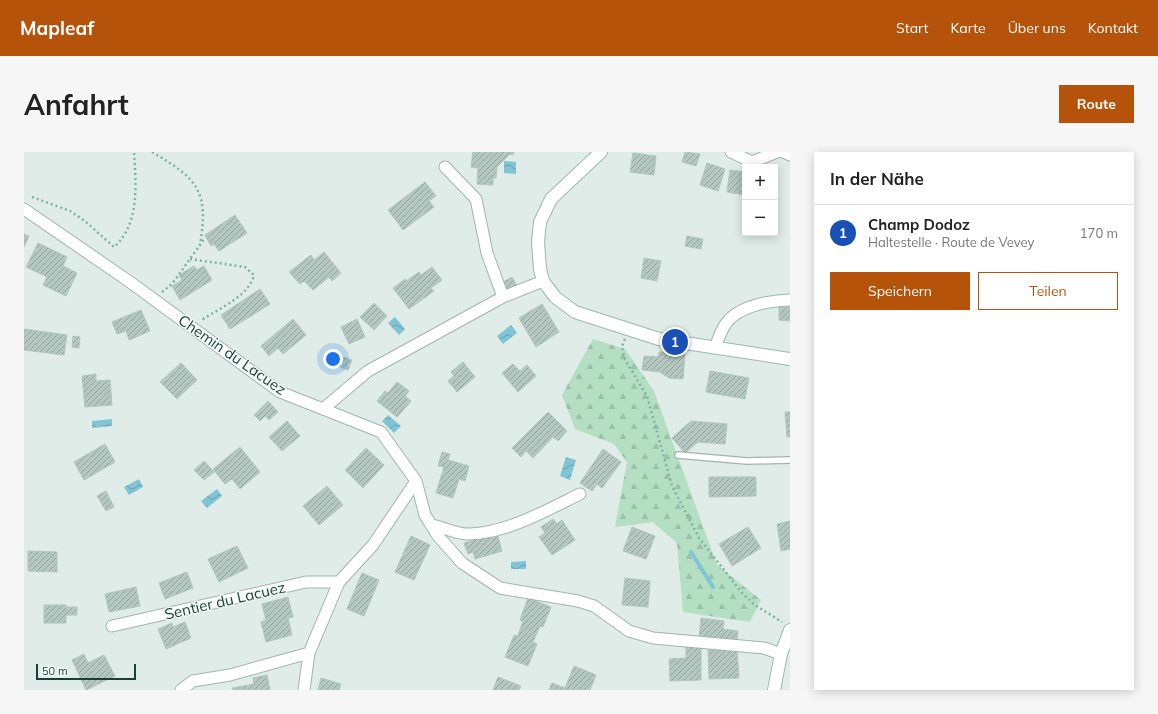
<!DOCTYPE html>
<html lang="de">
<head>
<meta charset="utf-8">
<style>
	body { margin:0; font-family:Mulish,sans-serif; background:#f6f6f6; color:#222 }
	.controls { position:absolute; right:12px; top:12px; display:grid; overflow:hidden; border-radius:0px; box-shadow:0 2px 10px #0003 }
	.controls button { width:36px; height:36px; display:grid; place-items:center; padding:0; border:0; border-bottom:1px solid #e0e0e0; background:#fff; color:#222; font:20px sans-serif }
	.scale { position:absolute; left:12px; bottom:10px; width:100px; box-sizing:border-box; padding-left:4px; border:2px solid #1e3d37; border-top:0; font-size:11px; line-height:14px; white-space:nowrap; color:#1e3d37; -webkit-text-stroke:3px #eff8f4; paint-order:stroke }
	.you { position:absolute; left:309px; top:207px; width:14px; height:14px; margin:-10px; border:3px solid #fff; border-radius:50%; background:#1a73e8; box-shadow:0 0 0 6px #1a73e833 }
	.badge { display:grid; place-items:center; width:26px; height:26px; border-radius:50%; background:#b45309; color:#fff; font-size:13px; font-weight:700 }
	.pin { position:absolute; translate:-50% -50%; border:2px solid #fff; box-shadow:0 1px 4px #0006 }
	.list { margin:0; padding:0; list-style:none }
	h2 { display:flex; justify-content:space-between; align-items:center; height:52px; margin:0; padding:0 16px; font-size:17px }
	h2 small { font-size:13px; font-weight:400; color:#767676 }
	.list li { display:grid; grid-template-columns:26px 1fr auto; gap:12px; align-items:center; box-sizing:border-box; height:56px; padding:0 16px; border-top:1px solid #e0e0e0 }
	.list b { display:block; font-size:15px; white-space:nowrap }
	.list p { margin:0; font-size:13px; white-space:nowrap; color:#767676 }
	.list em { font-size:13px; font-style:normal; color:#767676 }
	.actions { display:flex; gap:8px; padding:12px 16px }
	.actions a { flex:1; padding:9px 0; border:1px solid #b45309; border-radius:0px; text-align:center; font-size:14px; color:#b45309 }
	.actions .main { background:#b45309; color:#fff }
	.map { position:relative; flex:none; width:766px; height:538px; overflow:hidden; border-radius:0px }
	header { display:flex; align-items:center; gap:24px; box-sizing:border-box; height:56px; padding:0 20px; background:#b45309; color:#fff }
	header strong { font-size:19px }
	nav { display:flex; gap:22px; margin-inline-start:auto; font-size:14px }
	.intro { display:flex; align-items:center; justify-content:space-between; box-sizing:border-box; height:96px; padding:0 24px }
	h1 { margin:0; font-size:28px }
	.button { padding:10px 18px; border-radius:0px; background:#b45309; color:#fff; font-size:14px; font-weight:700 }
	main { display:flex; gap:24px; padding:0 24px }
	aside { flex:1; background:#fff; border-radius:0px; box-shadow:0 2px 10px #0003 }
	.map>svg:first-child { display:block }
	.forest { fill:url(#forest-firs) }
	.water { fill:url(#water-waves) }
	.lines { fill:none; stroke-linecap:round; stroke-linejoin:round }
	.stream { stroke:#81c4d6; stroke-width:4 }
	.building { fill:url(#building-hatch); stroke:#b1c6be }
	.lane-casing { stroke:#a1b4af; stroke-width:8 }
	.street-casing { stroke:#a1b4af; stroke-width:13 }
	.secondary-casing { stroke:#9cb8b0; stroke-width:14 }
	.path { stroke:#7cb2a5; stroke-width:2.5; stroke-dasharray:2 3; stroke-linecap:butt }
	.lane { stroke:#fff; stroke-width:5.5 }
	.street { stroke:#fff; stroke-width:11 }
	.secondary { stroke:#fff; stroke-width:12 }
	.labels { text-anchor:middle; stroke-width:3; stroke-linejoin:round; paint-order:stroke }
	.street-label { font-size:15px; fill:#1e3d37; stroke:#eff8f4 }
</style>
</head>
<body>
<header>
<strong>Mapleaf</strong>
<nav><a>Start</a><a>Karte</a><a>Über uns</a><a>Kontakt</a></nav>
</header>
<div class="intro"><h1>Anfahrt</h1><a class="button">Route</a></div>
<main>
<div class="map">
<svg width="766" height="538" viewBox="0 0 766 538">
	<defs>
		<pattern id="forest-firs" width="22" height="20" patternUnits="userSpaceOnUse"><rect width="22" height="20" fill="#b5dfc3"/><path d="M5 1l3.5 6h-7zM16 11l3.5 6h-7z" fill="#9bc0a8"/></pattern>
		<pattern id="water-waves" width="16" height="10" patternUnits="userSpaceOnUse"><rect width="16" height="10" fill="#81c4d6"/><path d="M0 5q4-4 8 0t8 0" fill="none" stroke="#69a0ae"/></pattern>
		<pattern id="building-hatch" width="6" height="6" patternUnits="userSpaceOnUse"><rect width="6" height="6" fill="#b4c7c0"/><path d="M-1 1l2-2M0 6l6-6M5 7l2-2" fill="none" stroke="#92a39d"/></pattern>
	</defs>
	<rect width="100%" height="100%" fill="#dfece7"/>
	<path class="forest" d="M569,187L601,197L630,239L693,413L737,448L726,470L659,460L653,391L629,370L591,375L603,310L590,292L551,277L538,243Z"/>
	<path class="water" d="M480,9L492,10V22L480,21Z
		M371,165L381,177L375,183L364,171Z
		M487,173L493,181L479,192L473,184Z
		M364,263L377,274L370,281L358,269Z
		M88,267V274L68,276V269Z
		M542,305L552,308L546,328L536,324Z
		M115,327L119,335L105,343L100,335Z
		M193,337L198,344L183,356L177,349Z
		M502,409V417H487V410Z"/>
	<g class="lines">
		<path class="stream" d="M667,400L689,435"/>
	</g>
	<path class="building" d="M449,0H490L489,3L486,2L473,15L472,26H469V33L453,32L454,16L447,15Z
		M661,0L676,2L672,14L658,10Z
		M609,1L632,4L630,23L606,20Z
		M683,11L701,17L694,39L676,33Z
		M706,18L721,20V43L703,40Z
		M401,30L412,44L405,49L410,55L379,78L364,58Z
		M211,63L223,81L195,99L190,92L187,94L181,83Z
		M0,82L5,84L0,95Z
		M663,84L679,87L677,97L661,94Z
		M14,91L43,105L39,114L53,121L42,144L19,133L23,125L2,115Z
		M300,100L317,121L308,129L305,125L289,138L280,129L276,132L265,120L287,103L290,108Z
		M620,106L637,109L633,129L617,126Z
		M170,114L173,118L180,114L188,128L156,148L148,134L158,128L155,123Z
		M408,115L418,128L407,136L410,139L385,157L369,136L381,127L382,129L395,120L397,123Z
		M488,125L493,134L483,139L479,130Z
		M236,137L246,152L206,177L197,163Z
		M350,151L363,164L350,178L336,165Z
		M518,152L535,180L512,195L495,166Z
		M755,155H766V169L755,168Z
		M117,158L126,179L105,188L102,179L93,182L88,170Z
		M269,167L282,183L259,202L254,196L245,204L237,194Z
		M333,167L341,185L325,192L317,175Z
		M0,177L43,183L40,203L0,198Z
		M49,184L56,185L55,196L48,195Z
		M635,200L661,202L659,227L645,226L636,220L618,218L620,204L634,205Z
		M320,205L328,208L324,218L316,215Z
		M439,210L451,225L433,240L424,229L430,224L427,220Z
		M157,211L173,228L153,247L136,230Z
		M489,212L496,219L503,213L512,224L494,240L478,221Z
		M686,219L725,226L721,247L682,240Z
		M72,222V229L86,228L88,253L61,255L58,224Z
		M373,230L385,239L381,244L387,249L373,265L353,249L361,239L364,241Z
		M244,249L254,260L245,268L241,264L236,269L230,263Z
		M524,260L543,279L534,289L529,285L509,306L502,299L497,305L488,296Z
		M761,260H766V285H763Z
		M263,269L276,284L258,299L245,285Z
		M667,269L703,272L701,292L674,290L661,301L648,286Z
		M81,292L91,310L60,328L50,310Z
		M216,295L236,320L216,337L208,327L201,332L189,317Z
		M342,296L360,313L339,336L321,318Z
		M579,297L597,310L578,336L573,332L568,339L556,331Z
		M418,300L426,302L424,308L445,314L441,329L435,327L429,346L412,341L420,315L414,314Z
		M180,309L190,320L180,328L170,318Z
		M685,325H732V344L685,345Z
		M303,334L319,353L295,373L279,354Z
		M82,339L90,355L82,359L73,344Z
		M529,367L533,372L538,368L551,388L528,403L515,385L521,381L517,375Z
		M766,369V397L757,399L753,372Z
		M608,375L631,384L622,407L599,399Z
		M724,375L737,396L708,414L695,392Z
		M473,381L478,399L451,407L449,400L444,402L440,391Z
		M387,384L406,393L390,428L371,420Z
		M213,394L224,416L195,430L184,407Z
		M4,399L33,400V420L4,419Z
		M163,420L169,436L141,447L135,431Z
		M338,421L355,428L340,464L323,457Z
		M601,426L626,429L624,455L598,453Z
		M112,435L116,454L85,460L81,442Z
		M264,445L269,465L264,466L268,483L242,490L237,470L242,468L238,452Z
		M504,446L527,455L519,475L516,474L512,483L496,477L499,470L496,468Z
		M20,453H42V455H53V463H42V471H20Z
		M677,466L700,469L699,477L714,479L713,490L675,486Z
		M161,470L167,486L142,497L134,477L148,471L149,475Z
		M496,477L512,483L509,490L513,492L504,514L481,505L490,483L494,484Z
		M662,493H677V528L646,529L645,507L662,506Z
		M713,496L715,526L685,527L684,498Z
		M60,502L64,511L80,503L91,524L62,538L48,508Z
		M550,514L572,523L566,538H525L528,531L541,536Z
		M243,523L246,538H209L208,536L230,532L229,526Z
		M474,525L497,534L495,538H469Z
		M297,526L317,532L315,538H294Z"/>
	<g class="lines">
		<defs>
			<path id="lane" d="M654,303L723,309L766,308"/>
			<path id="street" d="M707,0L728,10L753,0
				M759,0L766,3
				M421,15L452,47L463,101L479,145
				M0,57L106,130L256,240L357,280L392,329L349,393L315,430L285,501L280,538
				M691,196C694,187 697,178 703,170C717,153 745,149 766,148
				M299,257L344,219L479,145L519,129
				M392,329L401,363L414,384L438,411L476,436L554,449L570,454L605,479L629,486L740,496L757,502
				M407,373C419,375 434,383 446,382C483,381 523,358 556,342
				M88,474L282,430H315
				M157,538L169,529L206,523L285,501"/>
			<path id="secondary" d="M577,0L527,47L516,70L514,90L516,117L519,129L531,145L551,160L635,187L766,207
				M750,538L757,502L766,478"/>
		</defs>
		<use href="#lane" class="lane-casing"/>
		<use href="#street" class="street-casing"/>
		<use href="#secondary" class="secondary-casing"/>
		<path class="path" d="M128,0C174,27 185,39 176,93
			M8,45L46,59L61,69L90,95C116,72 112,32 110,0
			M166,107L221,115L230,123C225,144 196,156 179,167L177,166
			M138,140L148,132L181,86
			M601,187L598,194L600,206L623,244L648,334L675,386L718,441L731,453L758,470"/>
		<use href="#lane" class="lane"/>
		<use href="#street" class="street"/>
		<use href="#secondary" class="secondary"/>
	</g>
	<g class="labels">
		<g class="street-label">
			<text transform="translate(208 203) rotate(35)" y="5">Chemin du Lacuez</text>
			<text transform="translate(201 449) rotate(-13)" y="5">Sentier du Lacuez</text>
		</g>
	</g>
</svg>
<div class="controls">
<button>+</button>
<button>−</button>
</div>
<div class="scale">50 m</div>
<div class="you"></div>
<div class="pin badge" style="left:651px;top:190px;background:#1a4fb4">1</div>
</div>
<aside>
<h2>In der Nähe<small></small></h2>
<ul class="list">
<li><span class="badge" style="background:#1a4fb4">1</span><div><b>Champ Dodoz</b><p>Haltestelle · Route de Vevey</p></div><em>170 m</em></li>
</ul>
<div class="actions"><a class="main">Speichern</a><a>Teilen</a></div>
</aside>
</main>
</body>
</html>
